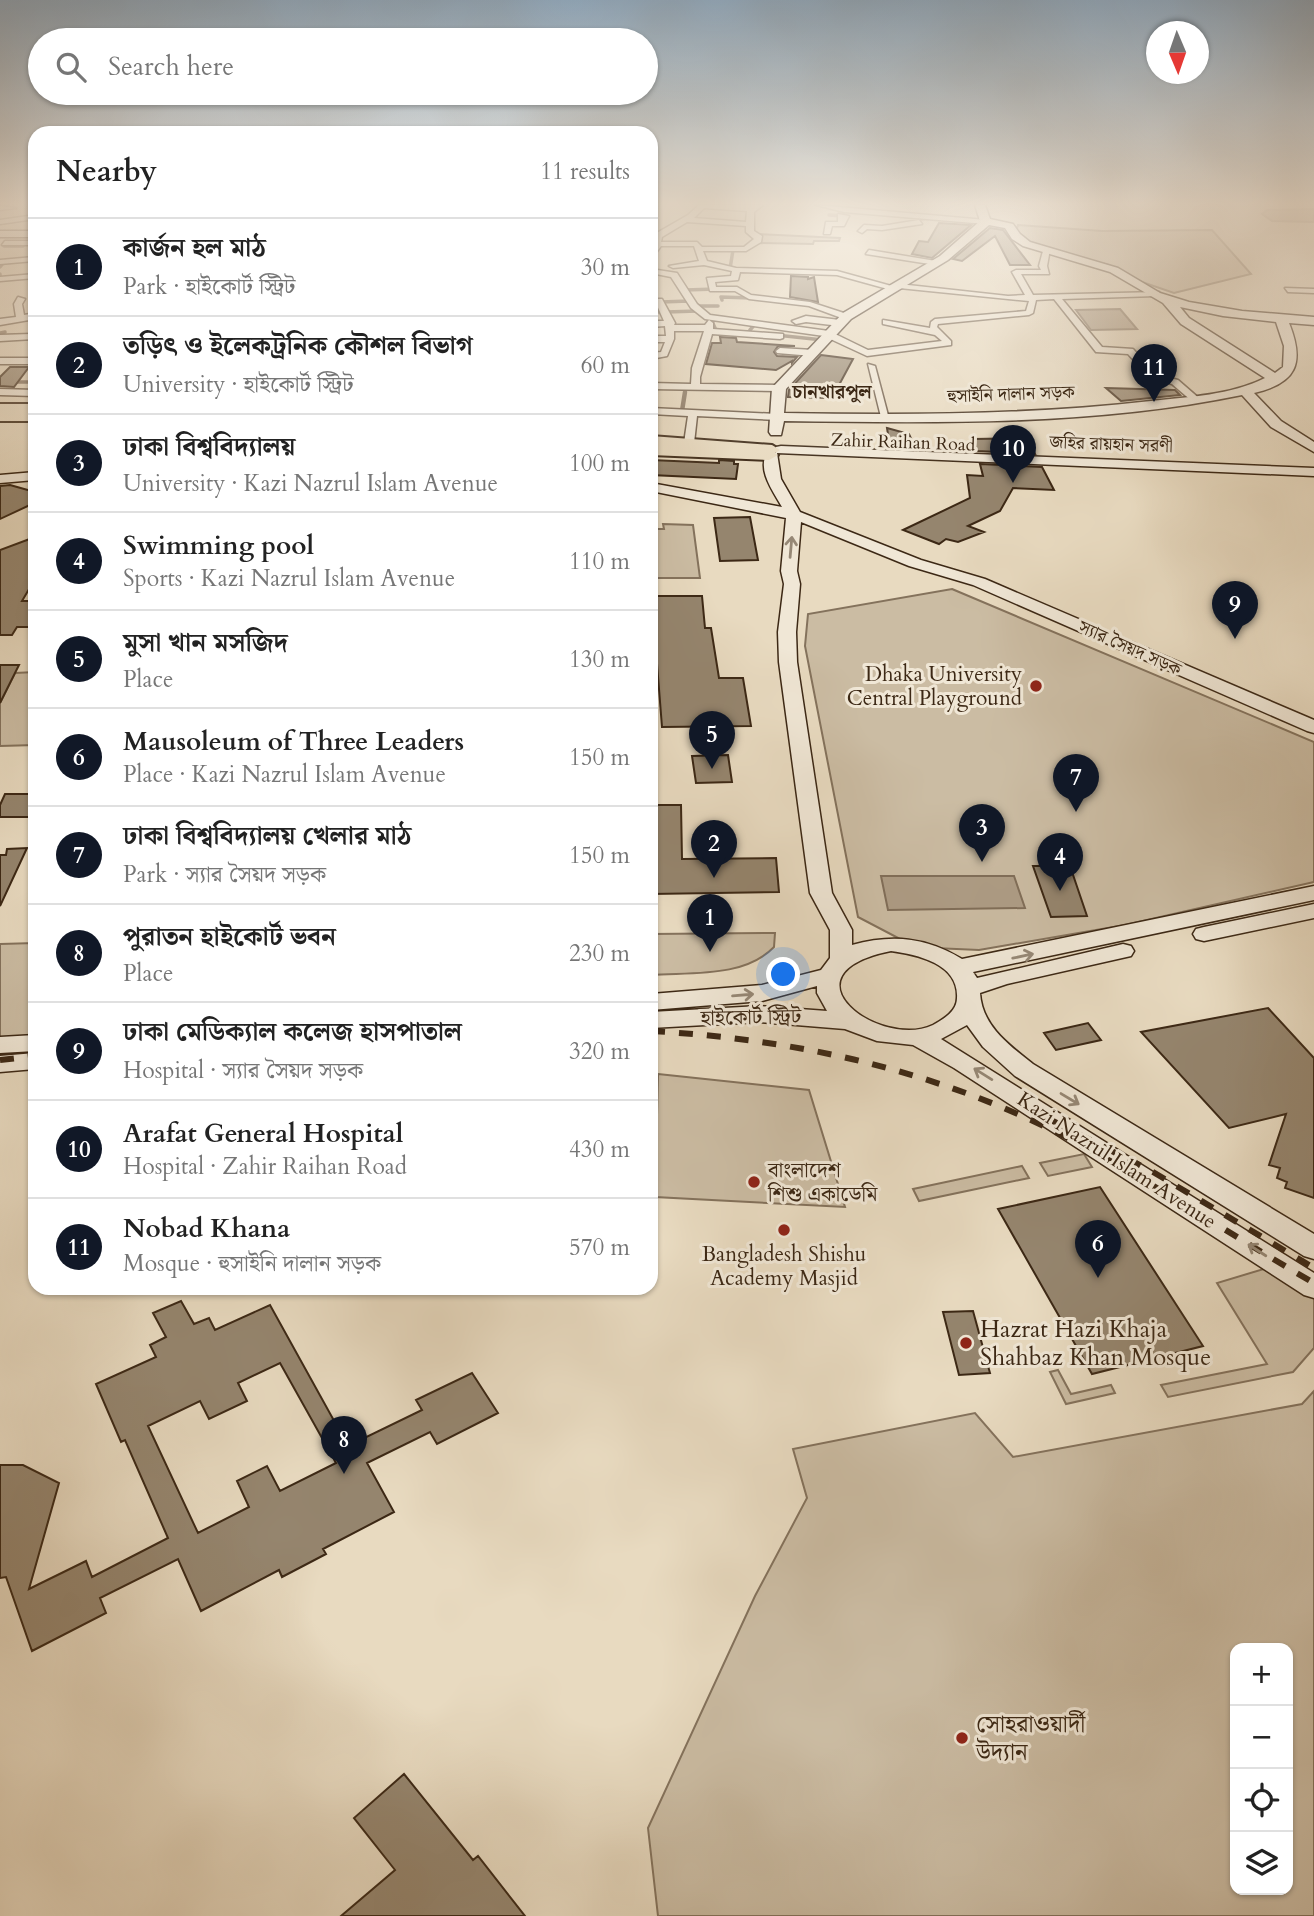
<!DOCTYPE html>
<html lang="en">
<head>
<meta charset="utf-8">
<style>
	body { margin:0; font-family:Cardo,"Noto Serif Bengali",serif; background:#f2f2f2; color:#222 }
	.controls { position:absolute; right:21px; bottom:21px; display:grid; overflow:hidden; border-radius:14px; box-shadow:0 2px 5px #0004 }
	.controls button { width:63px; height:63px; display:grid; place-items:center; padding:0; border:0; border-bottom:2px solid #e0e0e0; background:#fff; color:#222; font:35px sans-serif }
	.compass { position:absolute; left:1146px; top:21px; width:63px; height:63px; border-radius:50%; background:#fff; box-shadow:0 2px 5px #0004; rotate:178deg }
	.you { position:absolute; left:784px; top:975px; width:24px; height:24px; margin:-18px; border:5px solid #fff; border-radius:50%; background:#1a73e8; box-shadow:0 0 0 10px #1a73e833 }
	.badge { display:grid; place-items:center; width:46px; height:46px; border-radius:50%; background:#111827; color:#fff; font-size:23px; font-weight:700 }
	.pin { position:absolute; translate:-50% -58px; filter:drop-shadow(0 2px 4px #0008) }
	.pin::after { content:''; position:absolute; top:37px; width:24px; height:21px; background:inherit; clip-path:polygon(0 0,100% 0,50% 100%) }
	.list { margin:0; padding:0; list-style:none }
	h2 { display:flex; justify-content:space-between; align-items:center; height:91px; margin:0; padding:0 28px; font-size:30px }
	h2 small { font-size:23px; font-weight:400; color:#767676 }
	.list li { display:grid; grid-template-columns:46px 1fr auto; gap:21px; align-items:center; box-sizing:border-box; height:98px; padding:0 28px; border-top:2px solid #e0e0e0 }
	.list b { display:block; font-size:26px; white-space:nowrap }
	.list p { margin:0; font-size:23px; white-space:nowrap; color:#767676 }
	.list em { font-size:23px; font-style:normal; color:#767676 }
	.icon { flex:none; width:38px; height:38px; fill:none; stroke:currentColor; stroke-width:2; stroke-linecap:round; stroke-linejoin:round }
	.map { position:relative; flex:none; width:1314px; height:1916px; overflow:hidden }
	.search { position:absolute; background:#fff; box-shadow:0 2px 5px #0004; left:28px; top:28px; width:630px; height:77px; display:flex; align-items:center; gap:18px; box-sizing:border-box; padding:0 24px; border-radius:38px; color:#767676; font-size:26px }
	.panel { position:absolute; background:#fff; box-shadow:0 2px 5px #0004; left:28px; top:126px; width:630px; height:1169px; border-radius:21px }
	.map>svg:first-child { display:block }
	.green { fill:#cbbca3; stroke:#84725c; stroke-width:2; fill-rule:evenodd }
	.water { fill:#ae9d86; stroke:#806e59; stroke-width:2 }
	.lines { fill:none; stroke-linecap:round; stroke-linejoin:round }
	.stream-far1 { stroke:#806e59; stroke-width:3.5 }
	.stream { stroke:#806e59; stroke-width:4.5 }
	.building { fill:#95856e; stroke:#3c2815; stroke-width:2; fill-rule:evenodd }
	.street-casing { stroke:#675440; stroke-width:3 }
	.secondary-casing { stroke:#3c2815; stroke-width:3 }
	.primary-casing { stroke:#3c2815; stroke-width:4 }
	.highway-casing { stroke:#3c2815; stroke-width:4 }
	.street { fill:#f0e7d6; fill-rule:evenodd }
	.secondary { fill:#f0e7d6; fill-rule:evenodd }
	.primary { fill:#e8dac0; fill-rule:evenodd }
	.highway { fill:#e8dac0; fill-rule:evenodd }
	.rail { stroke:#3c2815; stroke-width:6; stroke-dasharray:14 14; stroke-linecap:butt }
	.oneway { stroke:#968876 }
	.poi-dot { fill:#8f2418; stroke:#f0e7d6; stroke-width:2.5 }
	.labels { text-anchor:middle; stroke-width:6; stroke-linejoin:round; paint-order:stroke }
	.far-street-label { font-size:18px; fill:#3c2815; stroke:#f0e7d6 }
	.far-neighbourhood-label { font-size:19px; font-weight:bold; fill:#3c2815; stroke:#f0e7d6 }
	.poi-label { font-size:21px; fill:#3c2815; stroke:#f0e7d6; text-anchor:end }
	.street-label { font-size:21px; fill:#3c2815; stroke:#f0e7d6 }
	.near-poi-label { font-size:24px; fill:#3c2815; stroke:#f0e7d6; text-anchor:start }
</style>
</head>
<body>
<div class="map">
<svg width="1314" height="1916" viewBox="0 0 1314 1916">
	<rect width="100%" height="100%" fill="#e8dac0"/>
	<filter id="stains"><feTurbulence type="fractalNoise" baseFrequency=".00286" numOctaves="4"/><feColorMatrix values="0 0 0 0 .2 0 0 0 0 .09 0 0 0 0 .02 0 0 0 .5 -.17"/></filter>
	<radialGradient id="worn" r=".72"><stop offset=".6" stop-color="#630" stop-opacity="0"/><stop offset="1" stop-color="#630" stop-opacity=".3"/></radialGradient>
	<path class="green" d="M1018,225L1102,231L1212,230L1251,274L1174,293L1142,282L1109,265L1031,245L1016,231Z
		M757,234L840,238L839,241H814L813,244L757,243Z
		M663,524L693,525L700,578H651V529H664Z
		M952,589L1314,742V882L1125,925L979,950L934,948L900,939L858,917L805,646L808,614Z
		M35,672V745L0,746V703L15,673Z
		M775,933L774,947C744,978 691,972 651,975V934Z
		M35,943V1036L0,1038V944Z
		M658,1074L809,1090L845,1207L655,1197Z
		M1084,1154L1092,1167L1048,1176L1040,1163Z
		M1022,1166L1029,1178L919,1201L913,1189Z
		M1267,1268L1314,1296V1348L1293,1372L1168,1397L1161,1385L1267,1364L1217,1283Z
		M1058,1370L1071,1394L1111,1385L1115,1393L1066,1404L1050,1372Z
		M1314,1391V1916H658L648,1828L755,1596L807,1498L793,1449L975,1413L1013,1457L1302,1404ZM1235,1648H1288V1890H1235Z"/>
	<path class="water" d="M1314,209V222L1272,221L1262,214L1267,210Z
		M1120,309L1137,329L1091,330L1076,310Z
		M881,876H1014L1025,908L888,910Z"/>
	<g class="lines">
		<path class="stream-far1" d="M829,215L844,216
			M28,233L35,226
			M4,246H23V242
			M0,262L5,261L0,267
			M730,269L733,250
			M0,274V277
			M686,293L685,290L716,289
			M722,300L721,297L751,298
			M661,302L689,301L692,304
			M694,306H718
			M651,312H664
			M666,312L698,311
			M750,330L756,323
			M0,333L5,332
			M776,335L823,340
			M706,345L715,328L710,317
			M0,382H35
			M35,387L30,390H35
			M685,393L686,387"/>
		<path class="stream" d="M682,411L685,392"/>
	</g>
	<path class="building" d="M939,223L971,225L932,258L912,254L919,241L928,242Z
		M990,228L1003,230L1030,265H1010L995,236L962,261L953,259Z
		M791,276L808,277V279L814,277L818,302L790,297Z
		M720,337L736,338L737,342L795,346H778L774,352L777,356L797,357L792,363V361L776,370L706,364L712,343H721Z
		M821,355L853,359L832,398L788,397L789,390Z
		M10,367H29L14,387L0,386V377Z
		M1106,388L1175,390L1180,395L1121,401Z
		M887,428L909,434L916,449L890,447Z
		M1027,438L1035,454L977,451L974,439Z
		M651,460L719,463V460L734,461V464H738L736,479L651,475Z
		M980,464L1042,467L1054,490L1013,488L1000,511L968,526L984,532L958,542L946,539L939,544L903,530L970,498L967,475L983,476Z
		M10,485L35,492V495L30,505L0,519V486Z
		M750,517L758,560L720,561L714,518Z
		M35,537V579L22,601H35V627H17L12,635H0V550Z
		M651,596H702L705,628H711L719,678H743L751,726L662,727L656,651H651Z
		M0,665H19L0,703Z
		M728,755L732,782L696,783L692,756Z
		M5,794H35V817H0V805Z
		M651,805H681L682,859L776,858L779,892L651,894Z
		M27,848L0,906V855H6L7,849Z
		M1033,866H1070L1087,916L1051,917Z
		M1268,1008L1314,1058V1198L1285,1188L1287,1182L1277,1178L1280,1168L1269,1165L1286,1114L1229,1128L1141,1032Z
		M1088,1023L1101,1040L1056,1050L1044,1033Z
		M1100,1187L1203,1346L1092,1374L998,1209Z
		M181,1301L194,1324L209,1318L215,1330L270,1305L348,1446L422,1410L416,1400L472,1373L498,1413L437,1444L430,1432L367,1463L394,1512L323,1549L326,1554L282,1577L279,1570L201,1611L178,1559L100,1598L106,1613L32,1651L6,1577L0,1578V1465H23L59,1483L29,1589L86,1561L92,1577L168,1538L125,1440L121,1442L96,1384L156,1357L150,1345L166,1337L153,1313ZM280,1363L336,1463L280,1491L267,1466L237,1481L249,1507L198,1533L148,1426L200,1401L209,1419L247,1401L238,1383Z
		M973,1311L990,1373L959,1375L943,1312Z
		M404,1774L473,1860L478,1856L525,1916H341L395,1870L354,1818Z"/>
	<g class="lines">
		<defs>
			<path id="street" d="M699,205H763L754,212V231L762,236L761,242L746,251H703L707,261L736,268L837,271L895,287L899,284L1008,296L1025,295L1012,272L1016,270H1041L1039,266L1043,251L1050,249L1047,266L1049,274H1021L1033,295L1159,292L1156,296L1062,299L1102,347L1133,349L1157,375L1178,380L1201,400L1193,402L1172,384L1151,379L1128,354L1096,352L1054,299L1036,300L1033,313L1029,315L938,324L937,327L951,341V345L867,356L824,336L705,319L691,308L671,277L651,273V269L677,273L697,304L710,315L829,331L868,350L942,341L935,335L883,324V320L930,328L931,322L935,319L1026,311L1029,301L899,288L895,291L837,275L740,272L738,280L715,282L716,287H737L751,295L810,302L850,315V319L847,320L809,306L749,299L735,291H710L707,278L731,276L732,271L704,265L673,268L669,266L699,261L694,246H661L651,260L655,234L688,215ZM704,208L747,211L746,222L694,218ZM687,222L746,226V232L754,239L744,247H702L697,242H661L662,237Z
				M816,205L986,220L990,222L986,224L844,212Z
				M0,206L16,208L0,210Z
				M838,214L849,216L844,226H832L830,234H824L826,222H838Z
				M35,215V219L0,224V220Z
				M919,220L922,224L882,230L867,229L862,233L858,231L864,225L882,226Z
				M5,241H35V245H2Z
				M869,250L936,261L940,263L936,265L866,254Z
				M34,257V261L0,264V260Z
				M35,274V278L0,281V277Z
				M1285,288L1314,289V293L1288,292Z
				M18,297L25,299L22,304L24,315L35,313V319L0,325V319L16,317L14,304Z
				M651,299H662L675,323L674,325H705L709,320L713,323V329L783,334V338L780,339L712,334L700,377V384L779,385L784,388L779,391L651,389V383L691,384L692,368L704,331H674V339L667,356L651,359V353L661,352L665,342H651V336H666L665,326L651,327V321H664L656,303H651Z
				M806,316L840,320L844,323L840,326L806,322L796,324L792,321Z
				M31,334L34,335V339L0,341V335Z
				M780,348L813,350L817,353L813,356L777,353L776,351Z
				M0,358H35V364H0Z
				M868,364L875,366L889,419L881,417Z
				M0,389L35,390V396L0,395Z
				M651,408L777,414L782,417L777,420L697,416L694,443L689,446L684,443L688,416L651,414Z"/>
			<path id="secondary" d="M975,205H985L990,219L1013,224L1020,234L1030,242L1118,268L1160,293L1189,302L1242,311L1314,317V325L1289,323C1305,363 1297,383 1254,393L1281,421L1314,442V452L1271,427L1242,395C1094,426 934,423 784,421L781,435H771L769,432L772,388L843,313L940,256L980,221ZM989,225L1005,228L1012,239L1023,246L1110,272L1163,303L1181,324L1265,378C1231,395 1189,397 1151,401C1030,415 906,415 784,413L786,389L851,319L948,260ZM1180,307L1223,316L1276,322L1284,346L1283,367L1275,373L1189,318Z
				M0,231H35V237H0Z
				M781,446L1314,468V476L777,453L781,479L800,512L921,560L985,579L1314,720V733L1307,731L973,585L909,566L801,522L797,571L800,584L796,632L797,662L832,893L852,930V945C892,934 926,937 962,959L1314,886V900L973,972L977,978L1123,944L1131,946L1134,951L1131,956L1007,984L980,993C982,1026 1009,1045 1033,1064L1314,1234V1259L1304,1256L1015,1076L983,1047L967,1025L941,1039L1314,1273V1298L1304,1295L954,1068L913,1045L877,1041L845,1029L760,1022L651,1028V1012L760,1006L827,1011L817,993V986L762,1001L651,1010V994L762,985L821,970L830,958V930L810,893L779,662L778,632L784,584L781,571L786,518L651,491V483L782,507C773,491 757,470 767,453H776V447ZM891,951C919,955 959,964 957,998C957,1011 944,1019 933,1025C880,1050 777,974 891,951Z
				M35,472V480L0,483V475Z
				M1314,904V918L1204,941L1196,939L1193,934L1196,929L1204,927Z
				M35,1035V1051L0,1053V1037Z
				M35,1053V1069L0,1072V1056Z"/>
			<path id="primary" d="M0,413H35V421H0Z
				M651,436L772,445L780,450L772,455L651,446Z"/>
			<path id="highway" d="M0,404H35V414H0Z
				M651,445L769,450L778,455L769,460L651,455Z"/>
		</defs>
		<use href="#street" class="street-casing"/>
		<use href="#secondary" class="secondary-casing"/>
		<use href="#primary" class="primary-casing"/>
		<use href="#highway" class="highway-casing"/>
		<use href="#street" class="street"/>
		<use href="#secondary" class="secondary"/>
		<use href="#primary" class="primary"/>
		<use href="#highway" class="highway"/>
		<path class="rail" d="M651,1031C791,1039 927,1068 1054,1131C1144,1176 1227,1233 1314,1283
			M0,1060L35,1056
			M1053,1121L1153,1172L1314,1268"/>
	</g>
	<defs><path id="oneway-shaft" d="M-6 0H5M1.5-3L5.5 0L1.5 3" fill="none" stroke-width="1.6" stroke-linecap="round" stroke-linejoin="round" transform="scale(1.75)"/></defs>
	<g class="oneway">
		<use href="#oneway-shaft" transform="translate(791 547) rotate(-85)"/>
		<use href="#oneway-shaft" transform="translate(1023 956) rotate(-12)"/>
		<use href="#oneway-shaft" transform="translate(743 995) rotate(-5)"/>
		<use href="#oneway-shaft" transform="translate(983 1074) rotate(-148)"/>
		<use href="#oneway-shaft" transform="translate(1070 1099) rotate(31)"/>
		<use href="#oneway-shaft" transform="translate(1257 1250) rotate(-147)"/>
	</g>
	<linearGradient id="sky" x2="0" y2="1"><stop stop-color="#91abc1"/><stop offset="0.43" stop-color="#f5eee3"/><stop offset="1" stop-color="#f5eee3" stop-opacity="0"/></linearGradient>
	<rect width="1314" height="473" fill="url(#sky)"/>
	<g class="poi-dot">
		<circle cx="1036" cy="686" r="7"/>
		<circle cx="754" cy="1182" r="7"/>
		<circle cx="784" cy="1230" r="7"/>
		<circle cx="966" cy="1343" r="7"/>
		<circle cx="962" cy="1738" r="7"/>
	</g>
	<g class="labels">
		<g class="far-street-label">
			<text transform="translate(1011 394) rotate(-2)" y="6">হুসাইনি দালান সড়ক</text>
			<text transform="translate(903 442) rotate(2)" y="6">Zahir Raihan Road</text>
			<text transform="translate(1111 444) rotate(2)" y="6">জহির রায়হান সরণী</text>
			<text transform="translate(1130 648) rotate(24)" y="6">স্যার সৈয়দ সড়ক</text>
		</g>
		<g class="far-neighbourhood-label">
			<text x="832" y="398">চানখারপুল</text>
		</g>
		<g class="poi-label">
			<text x="1022" y="681">Dhaka University<tspan x="1022" dy="24">Central Playground</tspan></text>
			<text x="768" y="1177" text-anchor="start">বাংলাদেশ<tspan x="768" dy="24">শিশু একাডেমি</tspan></text>
			<text x="784" y="1261" text-anchor="middle">Bangladesh Shishu<tspan x="784" dy="24">Academy Masjid</tspan></text>
		</g>
		<g class="street-label">
			<text transform="translate(751 1017) rotate(-1)" y="7">হাইকোর্ট স্ট্রিট</text>
			<text transform="translate(1117 1160) rotate(33)" y="7">Kazi Nazrul Islam Avenue</text>
		</g>
		<g class="near-poi-label">
			<text x="980" y="1337">Hazrat Hazi Khaja<tspan x="980" dy="28">Shahbaz Khan Mosque</tspan></text>
			<text x="976" y="1732">সোহরাওয়ার্দী<tspan x="976" dy="28">উদ্যান</tspan></text>
		</g>
	</g>
	<rect width="100%" height="100%" filter="url(#stains)"/>
	<rect width="100%" height="100%" fill="url(#worn)"/>
</svg>
<div class="controls">
<button>+</button>
<button>−</button>
<button><svg class="icon" aria-label="locate" viewBox="0 0 24 24"><circle cx="12" cy="12" r="6"/><path d="M12 2v4M12 18v4M2 12h4M18 12h4"/></svg></button>
<button><svg class="icon" aria-label="layers" viewBox="0 0 24 24"><path d="M12 4l9 5-9 5-9-5zM3 14l9 5 9-5"/></svg></button>
</div>
<svg class="compass" viewBox="-18 -18 36 36"><path d="M0-13l5 13h-10z" fill="#e53935"/><path d="M0 13l5-13h-10z" fill="#767676"/></svg>
<div class="you"></div>
<div class="pin badge" style="left:710px;top:952px">1</div>
<div class="pin badge" style="left:714px;top:878px">2</div>
<div class="pin badge" style="left:982px;top:862px">3</div>
<div class="pin badge" style="left:1060px;top:891px">4</div>
<div class="pin badge" style="left:712px;top:769px">5</div>
<div class="pin badge" style="left:1098px;top:1278px">6</div>
<div class="pin badge" style="left:1076px;top:812px">7</div>
<div class="pin badge" style="left:344px;top:1474px">8</div>
<div class="pin badge" style="left:1235px;top:639px">9</div>
<div class="pin badge" style="left:1013px;top:483px">10</div>
<div class="pin badge" style="left:1154px;top:402px">11</div>
<div class="search"><svg class="icon" aria-label="search" viewBox="0 0 24 24"><circle cx="10" cy="10" r="6"/><path d="M15 15l6 6"/></svg>Search here</div>
<section class="panel">
<h2>Nearby<small>11 results</small></h2>
<ul class="list">
<li><span class="badge">1</span><div><b>কার্জন হল মাঠ</b><p>Park · হাইকোর্ট স্ট্রিট</p></div><em>30 m</em></li>
<li><span class="badge">2</span><div><b>তড়িৎ ও ইলেকট্রনিক কৌশল বিভাগ</b><p>University · হাইকোর্ট স্ট্রিট</p></div><em>60 m</em></li>
<li><span class="badge">3</span><div><b>ঢাকা বিশ্ববিদ্যালয়</b><p>University · Kazi Nazrul Islam Avenue</p></div><em>100 m</em></li>
<li><span class="badge">4</span><div><b>Swimming pool</b><p>Sports · Kazi Nazrul Islam Avenue</p></div><em>110 m</em></li>
<li><span class="badge">5</span><div><b>মুসা খান মসজিদ</b><p>Place</p></div><em>130 m</em></li>
<li><span class="badge">6</span><div><b>Mausoleum of Three Leaders</b><p>Place · Kazi Nazrul Islam Avenue</p></div><em>150 m</em></li>
<li><span class="badge">7</span><div><b>ঢাকা বিশ্ববিদ্যালয় খেলার মাঠ</b><p>Park · স্যার সৈয়দ সড়ক</p></div><em>150 m</em></li>
<li><span class="badge">8</span><div><b>পুরাতন হাইকোর্ট ভবন</b><p>Place</p></div><em>230 m</em></li>
<li><span class="badge">9</span><div><b>ঢাকা মেডিক্যাল কলেজ হাসপাতাল</b><p>Hospital · স্যার সৈয়দ সড়ক</p></div><em>320 m</em></li>
<li><span class="badge">10</span><div><b>Arafat General Hospital</b><p>Hospital · Zahir Raihan Road</p></div><em>430 m</em></li>
<li><span class="badge">11</span><div><b>Nobad Khana</b><p>Mosque · হুসাইনি দালান সড়ক</p></div><em>570 m</em></li>
</ul>
</section>
</div>
</body>
</html>
